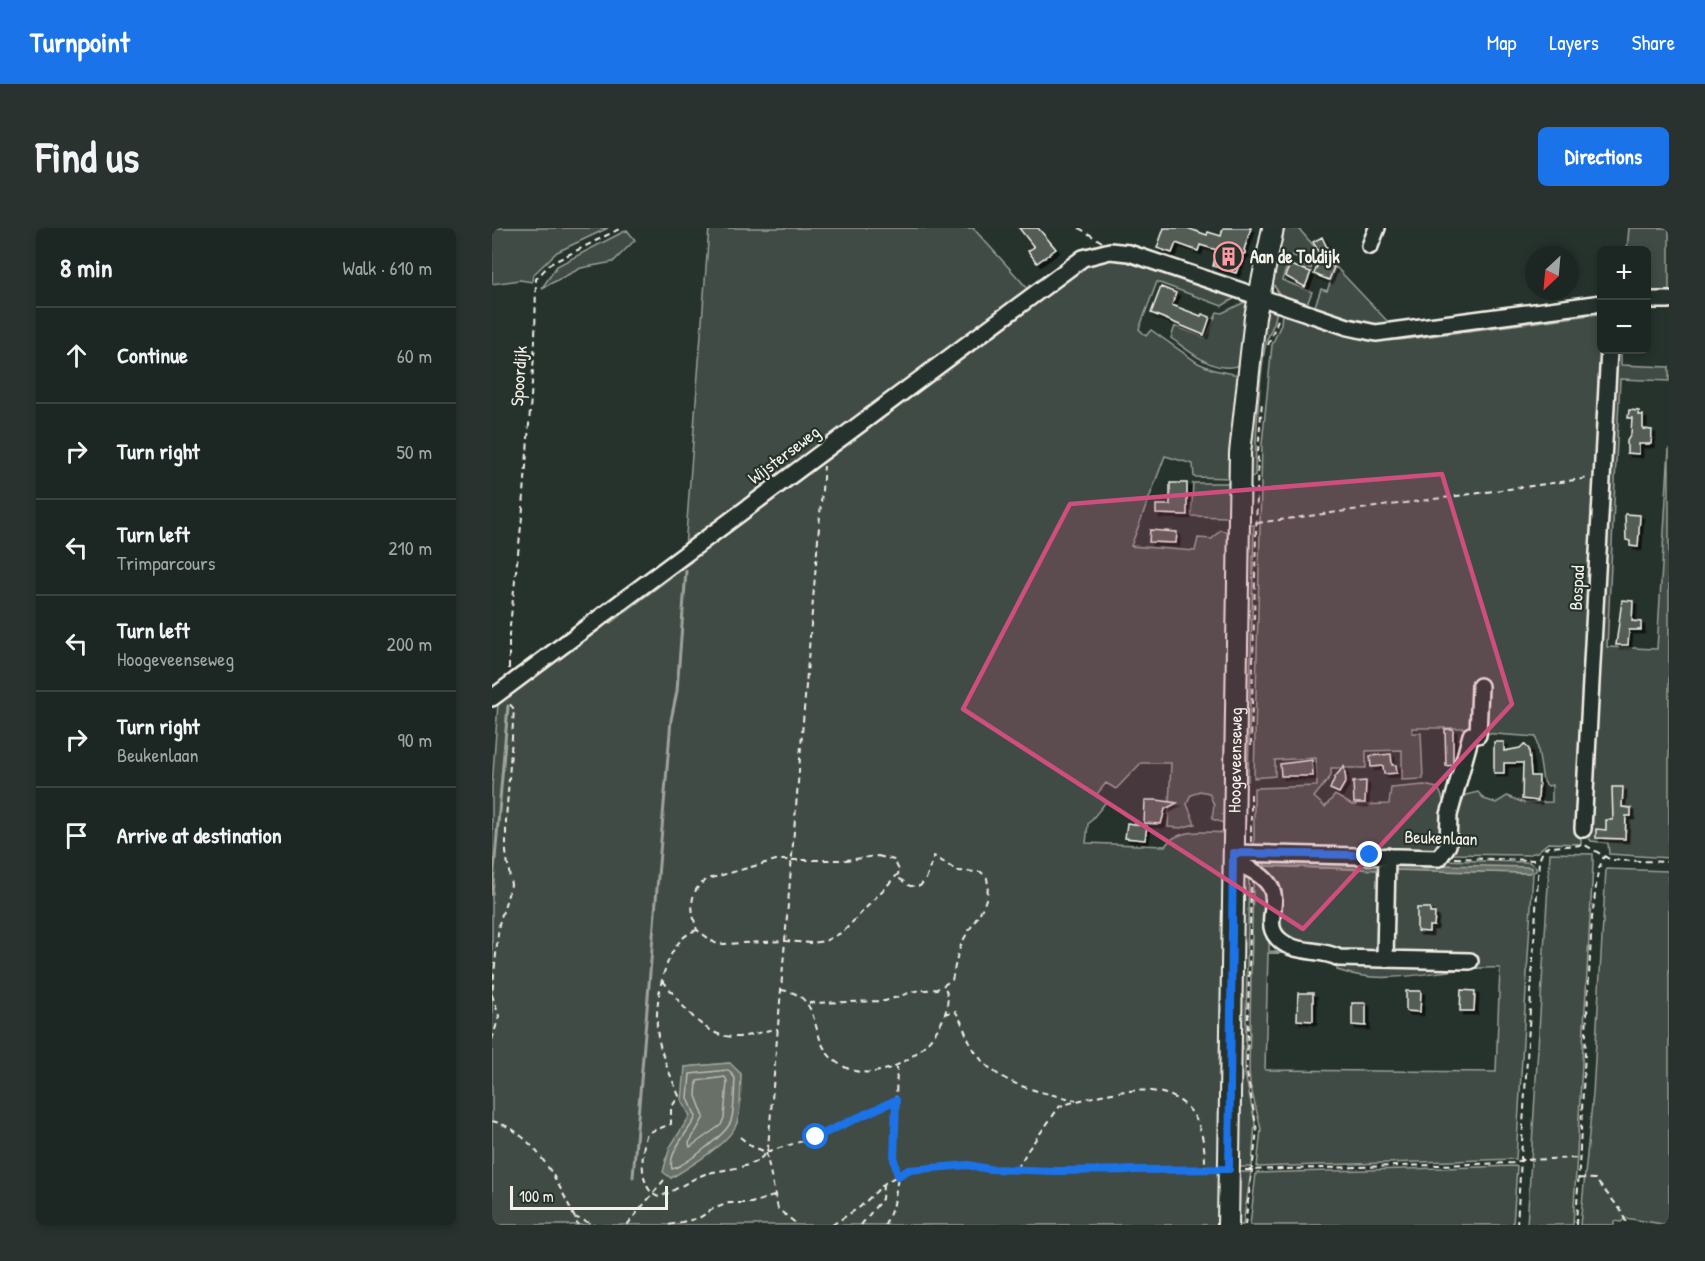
<!DOCTYPE html>
<html lang="en">
<head>
<meta charset="utf-8">
<style>
	body { margin:0; font-family:"Patrick Hand",sans-serif; background:#29322f; color:#f1f3f6 }
	.controls { position:absolute; right:18px; top:18px; display:grid; overflow:hidden; border-radius:9px; box-shadow:0 3px 9px #0003 }
	.controls button { width:54px; height:54px; display:grid; place-items:center; padding:0; border:0; border-bottom:2px solid #3a4340; background:#1c2622; color:#f1f3f6; font:30px sans-serif }
	.compass { position:absolute; left:1033px; top:18px; width:54px; height:54px; border-radius:50%; background:#1c2622; box-shadow:0 3px 9px #0003; rotate:206deg }
	.scale { position:absolute; left:18px; bottom:15px; width:158px; box-sizing:border-box; padding-left:6px; border:3px solid #f4f1e8; border-top:0; font-size:16px; line-height:21px; white-space:nowrap; color:#f4f1e8; -webkit-text-stroke:4px #26332d; paint-order:stroke }
	.stop { position:absolute; width:18px; height:18px; margin:-14px; border:4px solid #1a73e8; border-radius:50%; background:#fff }
	.stop.end { background:#1a73e8; border-color:#fff; box-shadow:0 2px 6px #0008 }
	.list { margin:0; padding:0; list-style:none }
	h2 { display:flex; justify-content:space-between; align-items:center; height:78px; margin:0; padding:0 24px; font-size:26px }
	h2 small { font-size:20px; font-weight:400; color:#a0a5a5 }
	.list li { display:grid; grid-template-columns:39px 1fr auto; gap:18px; align-items:center; box-sizing:border-box; height:96px; padding:0 24px; border-top:2px solid #3a4340 }
	.list b { display:block; font-size:22px; white-space:nowrap }
	.list p { margin:0; font-size:20px; white-space:nowrap; color:#a0a5a5 }
	.list em { font-size:20px; font-style:normal; color:#a0a5a5 }
	.icon { flex:none; width:33px; height:33px; fill:none; stroke:currentColor; stroke-width:2; stroke-linecap:round; stroke-linejoin:round }
	.map { position:relative; flex:none; width:1177px; height:997px; overflow:hidden; border-radius:9px }
	header { display:flex; align-items:center; gap:36px; box-sizing:border-box; height:84px; padding:0 30px; background:#1a73e8; color:#fff }
	header strong { font-size:28px }
	nav { display:flex; gap:33px; margin-inline-start:auto; font-size:21px }
	.intro { display:flex; align-items:center; justify-content:space-between; box-sizing:border-box; height:144px; padding:0 36px }
	h1 { margin:0; font-size:42px }
	.button { padding:15px 27px; border-radius:9px; background:#1a73e8; color:#fff; font-size:21px; font-weight:700 }
	main { display:flex; gap:36px; padding:0 36px }
	aside { flex:1; background:#1c2622; border-radius:9px; box-shadow:0 3px 9px #0003 }
	.map>svg:first-child { display:block }
	.green { fill:#414b45; stroke:#9a9e96; stroke-width:1.5; fill-rule:evenodd }
	.water { fill:#676f68; stroke:#9fa39b; stroke-width:1.5 }
	.lines { fill:none; stroke-linecap:round; stroke-linejoin:round }
	.shore { stroke:#bcbdb5; stroke-width:1.5 }
	.stream { stroke:#9fa39b; stroke-width:3 }
	.building { fill:#525c55; stroke:#f4f1e8; stroke-width:1.5; filter:url(#shadow) }
	.minor-casing { stroke:#f4f1e8; stroke-width:20 }
	.major-casing { stroke:#f4f1e8; stroke-width:24 }
	.path { stroke:#f4f1e8; stroke-width:2; stroke-dasharray:6 4.5; stroke-linecap:butt }
	.minor { stroke:#26332d; stroke-width:15 }
	.major { stroke:#26332d; stroke-width:20 }
	.route { stroke:#1a73e8; stroke-width:8 }
	.marked { fill:#ce4e7e; fill-opacity:0.2; stroke:#ce4e7e; stroke-width:4.5; stroke-linejoin:round }
	.labels { text-anchor:middle; stroke-width:4.5; stroke-linejoin:round; paint-order:stroke }
	.poi-label { font-size:18px; font-weight:bold; fill:#f4f1e8; stroke:#26332d; text-anchor:start }
	.street-label { font-size:18px; fill:#f4f1e8; stroke:#26332d }
</style>
</head>
<body>
<header>
<strong>Turnpoint</strong>
<nav><a>Map</a><a>Layers</a><a>Share</a></nav>
</header>
<div class="intro"><h1>Find us</h1><a class="button">Directions</a></div>
<main>
<aside>
<h2>8 min<small>Walk · 610 m</small></h2>
<ul class="list">
<li><svg class="icon" aria-label="ahead" viewBox="0 0 24 24"><path d="M12 20V5M6 11l6-6 6 6"/></svg><div><b>Continue</b></div><em>60 m</em></li>
<li><svg class="icon" aria-label="right" viewBox="0 0 24 24"><path d="M7 20v-9h11M14 6l5 5-5 5"/></svg><div><b>Turn right</b></div><em>50 m</em></li>
<li><svg class="icon" aria-label="left" viewBox="0 0 24 24"><path d="M17 20v-9H6M10 6l-5 5 5 5"/></svg><div><b>Turn left</b><p>Trimparcours</p></div><em>210 m</em></li>
<li><svg class="icon" aria-label="left" viewBox="0 0 24 24"><path d="M17 20v-9H6M10 6l-5 5 5 5"/></svg><div><b>Turn left</b><p>Hoogeveenseweg</p></div><em>200 m</em></li>
<li><svg class="icon" aria-label="right" viewBox="0 0 24 24"><path d="M7 20v-9h11M14 6l5 5-5 5"/></svg><div><b>Turn right</b><p>Beukenlaan</p></div><em>90 m</em></li>
<li><svg class="icon" aria-label="arrive" viewBox="0 0 24 24"><path d="M6 21V4h12l-3 4 3 4H6"/></svg><div><b>Arrive at destination</b></div></li>
</ul>
</aside>
<div class="map">
<svg width="1177" height="997" viewBox="0 0 1177 997">
	<defs>
		<filter id="shadow"><feDropShadow dx="3.5" dy="3.5" stdDeviation="0" flood-color="#0009"/></filter>
	</defs>
	<rect width="100%" height="100%" fill="#26332d"/>
	<filter id="ink" filterUnits="userSpaceOnUse"><feTurbulence type="fractalNoise" baseFrequency=".0167" numOctaves="2"/><feDisplacementMap in="SourceGraphic" scale="12" xChannelSelector="R" yChannelSelector="G"/><feConvolveMatrix kernelMatrix="1 2 1 2 8 2 1 2 1" color-interpolation-filters="sRGB"/></filter>
	<g filter="url(#ink)">
		<path class="green" d="M0,0H116L65,24L41,47L40,54L28,52L0,56Z
			M217,0H481L536,61L193,320Z
			M793,0L807,1L828,25L823,29L819,41L808,37L810,31L799,27L790,52L820,64L815,76L788,67L780,54Z
			M1137,0H1177V64L1155,65L1154,22H1135Z
			M135,2L143,12L121,34L89,40L50,60L65,38Z
			M629,28L748,67L730,78L665,54L647,101L654,108L659,102L706,135L722,142L747,147L740,250L702,249L701,236L673,228L639,318L703,323L706,310L720,311L728,302L742,305L734,596L720,591L722,577L717,565L707,563L698,568L695,576L703,596L689,600L676,599L679,535H649L624,561L614,555L604,567L614,574L596,596L594,615L673,618C686,600 714,604 734,605L728,997H0V559L6,476L593,34ZM237,835L249,846L245,895L229,915L179,950L173,932L198,888L193,839Z
			M844,39L899,97C873,99 848,87 823,78L829,61L835,63Z
			M757,72L751,136C724,148 700,125 679,110L683,98L714,110L725,84L730,85Z
			M771,77L784,79C786,94 776,104 773,119C766,161 764,204 763,247L759,250H752Z
			M790,85L860,109L908,112L1106,86L1109,88L1089,616L1056,615L1045,624L1035,627L957,626V571L986,564L992,571L1004,575L1015,568L1032,575L1060,574V557L1056,558L1051,553L1044,509L990,505L991,453H980L978,500H920V505H929L931,551L910,552V522L874,523V540H839V548L822,569L833,579L843,567L860,577L897,576L899,560L932,557L945,560C955,569 956,613 950,624L762,622V560L825,558L824,530L783,532V548L762,550L770,216L780,117L789,96Z
			M1121,122H1129V137L1177,139V153L1128,151L1115,419L1165,421L1177,220V630L1117,626L1116,615L1099,613L1097,610Z
			M701,255H739L742,287L735,289L699,288Z
			M754,297H762L756,553H748Z
			M1058,625L1101,626V636L1081,997H1035Z
			M762,628L774,632L772,635L774,638L891,642L889,719L883,727L806,718L787,705L786,681L761,638Z
			M900,631L1037,634L1044,639V643L1041,644L1024,931L765,939L769,901L758,856L757,841L761,653H772L778,674L777,723L831,726L776,725L773,842L1004,844L1008,740C952,737 900,761 845,742V734L900,726L899,642L1037,645L1040,640L899,636Z
			M1114,641L1177,643V997L1133,990L1129,994L1122,993V997H1088L1101,866Z
			M757,644L753,845L763,895L760,939H742L746,646Z
			M1025,938L1021,997H758L764,945Z
			M742,944H759L751,997H741Z"/>
		<path class="water" d="M774,632L890,636L891,642L774,638L772,636Z
			M899,636L1038,639L1040,642L1037,645L899,642Z
			M238,835L249,846C248,862 250,883 244,897C236,916 197,939 179,950L171,944L178,919L198,888L190,873L193,839Z"/>
		<g class="lines">
			<path class="shore" d="M236,842L243,850C242,864 243,880 239,893C235,906 192,938 180,941C175,925 197,903 204,889L196,870L198,846Z
				M233,849L235,853L232,890L229,897L198,919L197,915L212,889L204,868L205,853Z"/>
			<path class="stream" d="M221,316L324,239
				M117,395L199,333
				M17,468L110,399
				M0,666L16,478
				M141,949L179,492L185,463L194,343"/>
		</g>
		<path class="building" d="M527,0H546L564,21L545,35L536,23L542,19Z
			M672,0H695L715,7L716,4L729,8L731,0H759L752,22L754,25L751,26L744,45L721,38L725,22L708,17L706,23L684,15L680,25L665,20Z
			M830,9L840,30L837,37L842,39L837,52L822,46L829,28L821,14Z
			M798,37L819,44L813,59L793,48Z
			M669,59L684,65L680,77L709,88L710,86L718,89L712,107L659,85Z
			M1137,182L1147,183V187H1151V201L1160,202L1159,216H1147V226L1135,225V213L1139,206L1140,190H1136Z
			M678,255H695V287L664,286V277H678Z
			M1133,286L1148,287L1146,319L1138,318V313L1134,312Z
			M658,302L685,304L684,315L657,314Z
			M1130,372L1141,373L1140,393L1149,394V402H1137L1136,417H1124Z
			M953,501H961V537L954,538Z
			M1002,514H1012V523L1028,520L1032,516L1037,521L1039,548H1047L1046,573L1030,571L1031,535H1012V545H1002Z
			M899,526L900,537H904L905,545L892,546L891,538L879,539L878,528Z
			M820,532L821,548H789L788,536Z
			M852,538L854,553L847,565L838,561L843,549Z
			M874,553L873,575H862L861,554Z
			M1120,559H1131L1130,579L1139,580V588H1134L1133,611L1104,610V601L1114,602V592H1121Z
			M653,572H665L685,575L673,581L669,596L652,595Z
			M635,595L655,598L653,612L633,610Z
			M925,680H938V685H943L942,698H937V704L925,703Z
			M969,762L983,763L982,783H968Z
			M914,763H929L928,784L914,783Z
			M806,765H821V793L805,792Z
			M860,775H874V798L860,797Z"/>
		<g class="lines">
			<defs>
				<path id="minor" d="M878,18L885,0
					M1154,72H1177
					M0,470L591,30L618,23L637,25L856,99L884,105L1110,75
					M1091,601L1117,122
					M741,625L947,630L956,617L957,587L979,507H986L988,458
					M741,634C814,660 760,690 789,713C804,726 829,720 847,730L978,733
					M893,731L895,628"/>
				<g id="major">
					<path id="s1" d="M736,997L748,225L763,89L781,0"/>
				</g>
			</defs>
			<use href="#minor" class="minor-casing"/>
			<use href="#major" class="major-casing"/>
			<path class="path" d="M587,0L610,14
				M776,117L787,89
				M765,295L1098,250
				M17,441V407L31,280L43,113L44,51L58,36L129,0
				M759,518L766,224L770,173
				M759,566V614
				M386,628L402,632L408,644L351,704L333,713L320,715L293,713L232,716L223,715L205,702C199,683 195,662 216,651L284,632H354Z
				M963,630L1047,632
				M205,702C172,710 161,779 166,808C170,830 179,848 187,868L179,880V896L155,905C149,921 146,963 167,969C183,963 197,952 213,946C232,940 268,942 276,920L332,238
				M171,753C190,776 211,810 244,809C258,809 271,802 286,801
				M289,762C333,767 315,811 343,833C395,874 473,794 452,758
				M317,775L393,773L423,763L445,761L460,752C463,740 464,728 470,715C480,693 500,677 495,650L489,644L465,643L442,628L434,651L428,658H418L405,649
				M452,786L463,783C471,794 473,806 479,817C501,857 544,863 584,872
				M0,812L7,788L0,767L7,696L19,657L14,624V592L22,481L15,473
				M755,833L759,656
				M0,893C44,903 69,960 86,997
				M248,909L259,918L274,924L324,909L404,871L405,839
				M274,924L286,981L306,997
				M525,941L536,922L568,878C635,858 715,840 713,941
				M753,942L1021,935L1029,932L1088,930
				M1087,950L1103,951L1128,981L1134,994
				M82,989L103,997
				M135,997L172,952
				M177,997L207,990L221,981L237,975H259L282,968
				M340,997L368,979L393,955L415,942L476,937L497,941L563,943L723,941
				M369,997L390,971L391,957
				M393,997L402,976L406,948L402,932L404,871
				M753,997L765,903L754,839
				M1025,997L1047,632L1052,621L1056,619L1093,617L1119,632L1177,634
				M1084,997L1100,690L1106,643L1112,628"/>
			<use href="#minor" class="minor"/>
			<use href="#major" class="major"/>
		</g>
	</g>
	<g class="lines" filter="url(#ink)">
		<path class="route" d="M324,909L404,872L402,932L406,948L416,942L476,937L497,941L563,943L737,941L741,625L878,627"/>
	</g>
	<path class="marked" d="M950,246L1020,476L811,701L471,481L578,276Z"/>
	<defs>
		<symbol id="building-ring" viewBox="-11 -11 22 22"><circle r="9.5" fill="#26332d" stroke="#ff9aa2" stroke-width="1.5"/><path d="M-4-6H4V6H1V3H-1V6H-4ZM-2.5-4.3h1.7v1.8h-1.7ZM.8-4.3h1.7v1.8H.8ZM-2.5-1h1.7V.8h-1.7ZM.8-1h1.7V.8H.8Z" fill="#ff9aa2"/></symbol>
	</defs>
	<g fill-rule="evenodd">
		<use href="#building-ring" x="720" y="12" width="33" height="33"/>
	</g>
	<g class="labels">
		<g class="poi-label">
			<text x="758" y="35">Aan de Toldijk</text>
		</g>
		<g class="street-label">
			<text transform="translate(27 148) rotate(-86)" y="6">Spoordijk</text>
			<text transform="translate(292 227) rotate(-37)" y="6">Wijsterseweg</text>
			<text transform="translate(1085 360) rotate(-87)" y="6">Bospad</text>
			<text dy="6" stroke="none"><textPath href="#s1" startOffset="465">Hoogeveenseweg</textPath></text>
			<text transform="translate(949 610) rotate(2)" y="6">Beukenlaan</text>
		</g>
	</g>
</svg>
<div class="controls">
<button>+</button>
<button>−</button>
</div>
<svg class="compass" viewBox="-18 -18 36 36"><path d="M0-13l5 13h-10z" fill="#e53935"/><path d="M0 13l5-13h-10z" fill="#a0a5a5"/></svg>
<div class="scale">100 m</div>
<div class="stop" style="left:324px;top:909px"></div>
<div class="stop end" style="left:878px;top:627px"></div>
</div>
</main>
</body>
</html>
